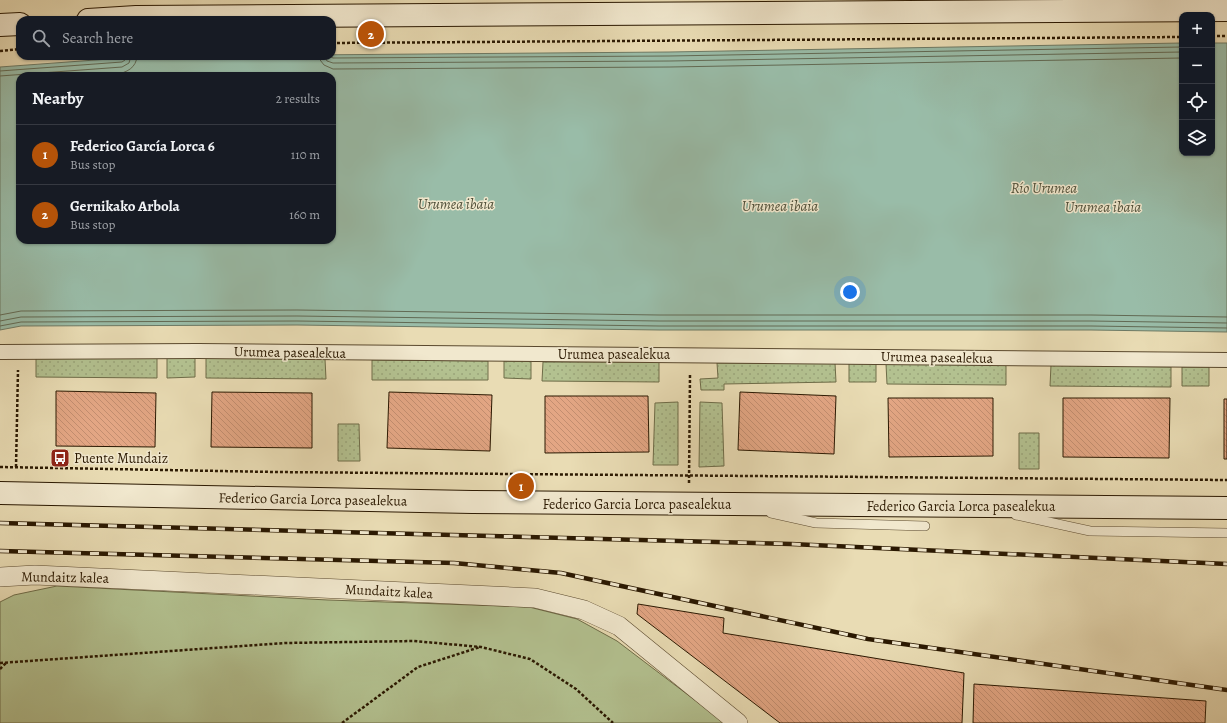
<!DOCTYPE html>
<html lang="en">
<head>
<meta charset="utf-8">
<style>
	body { margin:0; font-family:Alegreya,serif; background:#20242c; color:#f1f3f6 }
	.controls { position:absolute; right:12px; top:12px; display:grid; overflow:hidden; border-radius:8px; box-shadow:0 1px 3px #0004 }
	.controls button { width:36px; height:36px; display:grid; place-items:center; padding:0; border:0; border-bottom:1px solid #363941; background:#171b24; color:#f1f3f6; font:20px sans-serif }
	.you { position:absolute; left:850px; top:292px; width:14px; height:14px; margin:-10px; border:3px solid #fff; border-radius:50%; background:#1a73e8; box-shadow:0 0 0 6px #1a73e833 }
	.badge { display:grid; place-items:center; width:26px; height:26px; border-radius:50%; background:#b45309; color:#fff; font-size:13px; font-weight:700 }
	.pin { position:absolute; translate:-50% -50%; border:2px solid #fff; box-shadow:0 1px 4px #0006 }
	.list { margin:0; padding:0; list-style:none }
	h2 { display:flex; justify-content:space-between; align-items:center; height:52px; margin:0; padding:0 16px; font-size:17px }
	h2 small { font-size:13px; font-weight:400; color:#9ea1a6 }
	.list li { display:grid; grid-template-columns:26px 1fr auto; gap:12px; align-items:center; box-sizing:border-box; height:60px; padding:0 16px; border-top:1px solid #363941 }
	.list b { display:block; font-size:15px; white-space:nowrap }
	.list p { margin:0; font-size:13px; white-space:nowrap; color:#9ea1a6 }
	.list em { font-size:13px; font-style:normal; color:#9ea1a6 }
	.icon { flex:none; width:22px; height:22px; fill:none; stroke:currentColor; stroke-width:2; stroke-linecap:round; stroke-linejoin:round }
	.map { position:relative; flex:none; width:1227px; height:723px; overflow:hidden }
	.search { position:absolute; background:#171b24; box-shadow:0 1px 3px #0004; left:16px; top:16px; width:320px; height:44px; display:flex; align-items:center; gap:10px; box-sizing:border-box; padding:0 14px; border-radius:12px; color:#9ea1a6; font-size:15px }
	.panel { position:absolute; background:#171b24; box-shadow:0 1px 3px #0004; left:16px; top:72px; width:320px; height:172px; border-radius:12px }
	.map>svg:first-child { display:block }
	.grass { fill:url(#grass-dots); stroke:#6e6c48 }
	.park { fill:#b3c190; stroke:#6e6c48 }
	.water { fill:#99bca8; stroke:#6d7a65; fill-rule:evenodd }
	.lines { fill:none; stroke-linecap:round; stroke-linejoin:round }
	.shore { stroke:#626a54; stroke-width:1 }
	.building { fill:url(#building-back-hatch); stroke:#2a1801 }
	.service-casing { stroke:#5a492e; stroke-width:10 }
	.pedestrian-casing { stroke:#5a492e; stroke-width:16 }
	.minor-casing { stroke:#5a492e; stroke-width:20 }
	.secondary-casing { stroke:#2a1801; stroke-width:24 }
	.path { stroke:#2a1801; stroke-width:2.5; stroke-dasharray:3 2; stroke-linecap:butt }
	.service { stroke:#f1e8ce; stroke-width:9 }
	.pedestrian { stroke:#f1e8ce; stroke-width:14 }
	.minor { stroke:#f1e8ce; stroke-width:19 }
	.secondary { stroke:#f1e8ce; stroke-width:22 }
	.rail-casing { stroke:#2a1801; stroke-width:4.5 }
	.rail { stroke:#f1e8ce; stroke-width:3; stroke-dasharray:9; stroke-linecap:butt }
	.labels { text-anchor:middle; stroke-width:3; stroke-linejoin:round; paint-order:stroke }
	.street-label { font-size:14px; fill:#2a1801; stroke:#f1e8ce }
	.poi-label { font-size:14px; fill:#2a1801; stroke:#f1e8ce; text-anchor:start }
	.water-label { font-size:15px; font-style:italic; fill:#51513b; stroke:#f1e8ce }
</style>
</head>
<body>
<div class="map">
<svg width="1227" height="723" viewBox="0 0 1227 723">
	<defs>
		<pattern id="grass-dots" width="8" height="8" patternUnits="userSpaceOnUse"><rect width="8" height="8" fill="#b3c190"/><path d="M2 2h.1M6 6h.1" fill="none" stroke="#9aa57a" stroke-width="1.8" stroke-linecap="round"/></pattern>
		<pattern id="building-back-hatch" width="6" height="6" patternUnits="userSpaceOnUse"><rect width="6" height="6" fill="#e3a684"/><path d="M-1 5l2 2M0 0l6 6M5-1l2 2" fill="none" stroke="#c38e70"/></pattern>
	</defs>
	<rect width="100%" height="100%" fill="#e9dcb4"/>
	<filter id="stains"><feTurbulence type="fractalNoise" baseFrequency=".005" numOctaves="4"/><feColorMatrix values="0 0 0 0 .2 0 0 0 0 .09 0 0 0 0 .02 0 0 0 .5 -.17"/></filter>
	<radialGradient id="worn" r=".72"><stop offset=".6" stop-color="#630" stop-opacity="0"/><stop offset="1" stop-color="#630" stop-opacity=".3"/></radialGradient>
	<path class="grass" d="M36,357H157V378L36,377Z
		M195,357V377L167,378V358Z
		M206,358L325,359L326,379L206,378Z
		M372,360L488,361V380H372Z
		M504,361H531V379L504,378Z
		M543,362H659V382L542,381Z
		M717,363H835L836,382L724,384V390H701L700,379L718,378Z
		M849,363H876V382H849Z
		M886,364L1006,365V385L887,384Z
		M1051,365L1171,367V387L1050,386Z
		M1182,367H1209V386H1182Z
		M678,402V465H653L655,403Z
		M700,402L722,403L724,466L699,467Z
		M338,424H359L360,461H338Z
		M1019,433H1039V469H1019Z"/>
	<path class="park" d="M57,586L328,600L529,607L577,619L617,641L725,723H0V602L14,595Z"/>
	<path class="water" d="M1182,43V153H1212V43H1227V332L1091,330H659L297,325L21,326L0,330V67L136,57L181,56L669,52ZM20,76H332V240H20Z"/>
	<g class="lines">
		<path class="shore" d="M317,56L324,65L333,69L670,67L1182,58
			M324,56L327,61L333,63L670,61L1182,52
			M329,56L333,58L669,56L1182,47
			M0,71L122,62L125,60L126,56
			M0,76L122,67L129,63L131,56
			M81,76C98,75 136,80 137,56
			M0,315L21,311L297,310L659,315H1091L1227,317
			M0,321L21,317L297,316L659,321H1091L1227,323
			M0,326L21,322L297,321L659,326H1091L1227,328"/>
	</g>
	<path class="building" d="M56,391L156,393L155,447L56,446Z
		M212,392L312,393V448L211,447Z
		M389,392L492,395L490,451L387,448Z
		M740,392L836,396L834,454L738,450Z
		M545,396H648L649,452L545,453Z
		M888,398H993V456L889,457Z
		M1063,398H1170L1169,458L1063,457Z
		M1224,399H1227V459H1224Z
		M638,604L724,618L723,633L964,673L962,723H780L637,614Z
		M974,684L1206,701L1205,723H973Z"/>
	<g class="lines">
		<defs>
			<path id="service" d="M771,513L816,523L925,526
				M1016,515L1090,531L1227,533"/>
			<path id="pedestrian" d="M0,352L198,351L1227,360"/>
			<path id="minor" d="M0,577L35,575L535,598L584,610L619,626L738,723"/>
			<path id="secondary" d="M88,20L136,17L1227,10
				M0,25L20,24
				M0,493L472,502L1227,508"/>
		</defs>
		<use href="#service" class="service-casing"/>
		<use href="#pedestrian" class="pedestrian-casing"/>
		<use href="#minor" class="minor-casing"/>
		<use href="#secondary" class="secondary-casing"/>
		<path class="path" d="M1212,36H1227
			M332,43L1182,37
			M0,51L20,49
			M0,467L275,472L1227,480
			M16,467L18,370
			M689,483L690,374
			M0,663L285,643L414,641L481,647L530,659L576,689L613,723
			M0,669L7,662
			M342,723L418,667L480,647"/>
		<use href="#service" class="service"/>
		<use href="#pedestrian" class="pedestrian"/>
		<use href="#minor" class="minor"/>
		<use href="#secondary" class="secondary"/>
		<defs>
			<path id="rail" d="M0,523L791,544L1227,564
				M0,551L454,563L561,573L868,639L1227,690"/>
		</defs>
		<use href="#rail" class="rail-casing"/>
		<use href="#rail" class="rail"/>
	</g>
	<defs>
		<symbol id="bus-square" viewBox="-11 -11 22 22"><rect x="-9" y="-9" width="18" height="18" rx="4" fill="#8f2418" stroke="#f1e8ce"/><path d="M-5-6H5V4H4V6H2V4H-2V6H-4V4H-5ZM-3.5-4V0h7V-4ZM-3.5 1.2v1.5H-2V1.2ZM2 1.2v1.5H3.5V1.2Z" fill="#fff"/></symbol>
	</defs>
	<g fill-rule="evenodd">
		<use href="#bus-square" x="49" y="447" width="22" height="22"/>
	</g>
	<g class="labels">
		<g class="street-label">
			<text transform="translate(290 352) rotate(1)" y="5">Urumea pasealekua</text>
			<text x="614" y="359">Urumea pasealekua</text>
			<text transform="translate(937 357) rotate(1)" y="5">Urumea pasealekua</text>
			<text transform="translate(313 499) rotate(1)" y="5">Federico Garcia Lorca pasealekua</text>
			<text x="637" y="509">Federico Garcia Lorca pasealekua</text>
			<text x="961" y="511">Federico Garcia Lorca pasealekua</text>
			<text transform="translate(65 577) rotate(1)" y="5">Mundaitz kalea</text>
			<text transform="translate(389 591) rotate(3)" y="5">Mundaitz kalea</text>
		</g>
		<g class="poi-label">
			<text x="74" y="463">Puente Mundaiz</text>
		</g>
		<g class="water-label">
			<text x="1044" y="193">Río Urumea</text>
			<text x="456" y="209">Urumea ibaia</text>
			<text x="780" y="211">Urumea ibaia</text>
			<text x="1103" y="212">Urumea ibaia</text>
		</g>
	</g>
	<rect width="100%" height="100%" filter="url(#stains)"/>
	<rect width="100%" height="100%" fill="url(#worn)"/>
</svg>
<div class="controls">
<button>+</button>
<button>−</button>
<button><svg class="icon" aria-label="locate" viewBox="0 0 24 24"><circle cx="12" cy="12" r="6"/><path d="M12 2v4M12 18v4M2 12h4M18 12h4"/></svg></button>
<button><svg class="icon" aria-label="layers" viewBox="0 0 24 24"><path d="M12 4l9 5-9 5-9-5zM3 14l9 5 9-5"/></svg></button>
</div>
<div class="you"></div>
<div class="pin badge" style="left:521px;top:486px">1</div>
<div class="pin badge" style="left:371px;top:34px">2</div>
<div class="search"><svg class="icon" aria-label="search" viewBox="0 0 24 24"><circle cx="10" cy="10" r="6"/><path d="M15 15l6 6"/></svg>Search here</div>
<section class="panel">
<h2>Nearby<small>2 results</small></h2>
<ul class="list">
<li><span class="badge">1</span><div><b>Federico García Lorca 6</b><p>Bus stop</p></div><em>110 m</em></li>
<li><span class="badge">2</span><div><b>Gernikako Arbola</b><p>Bus stop</p></div><em>160 m</em></li>
</ul>
</section>
</div>
</body>
</html>
